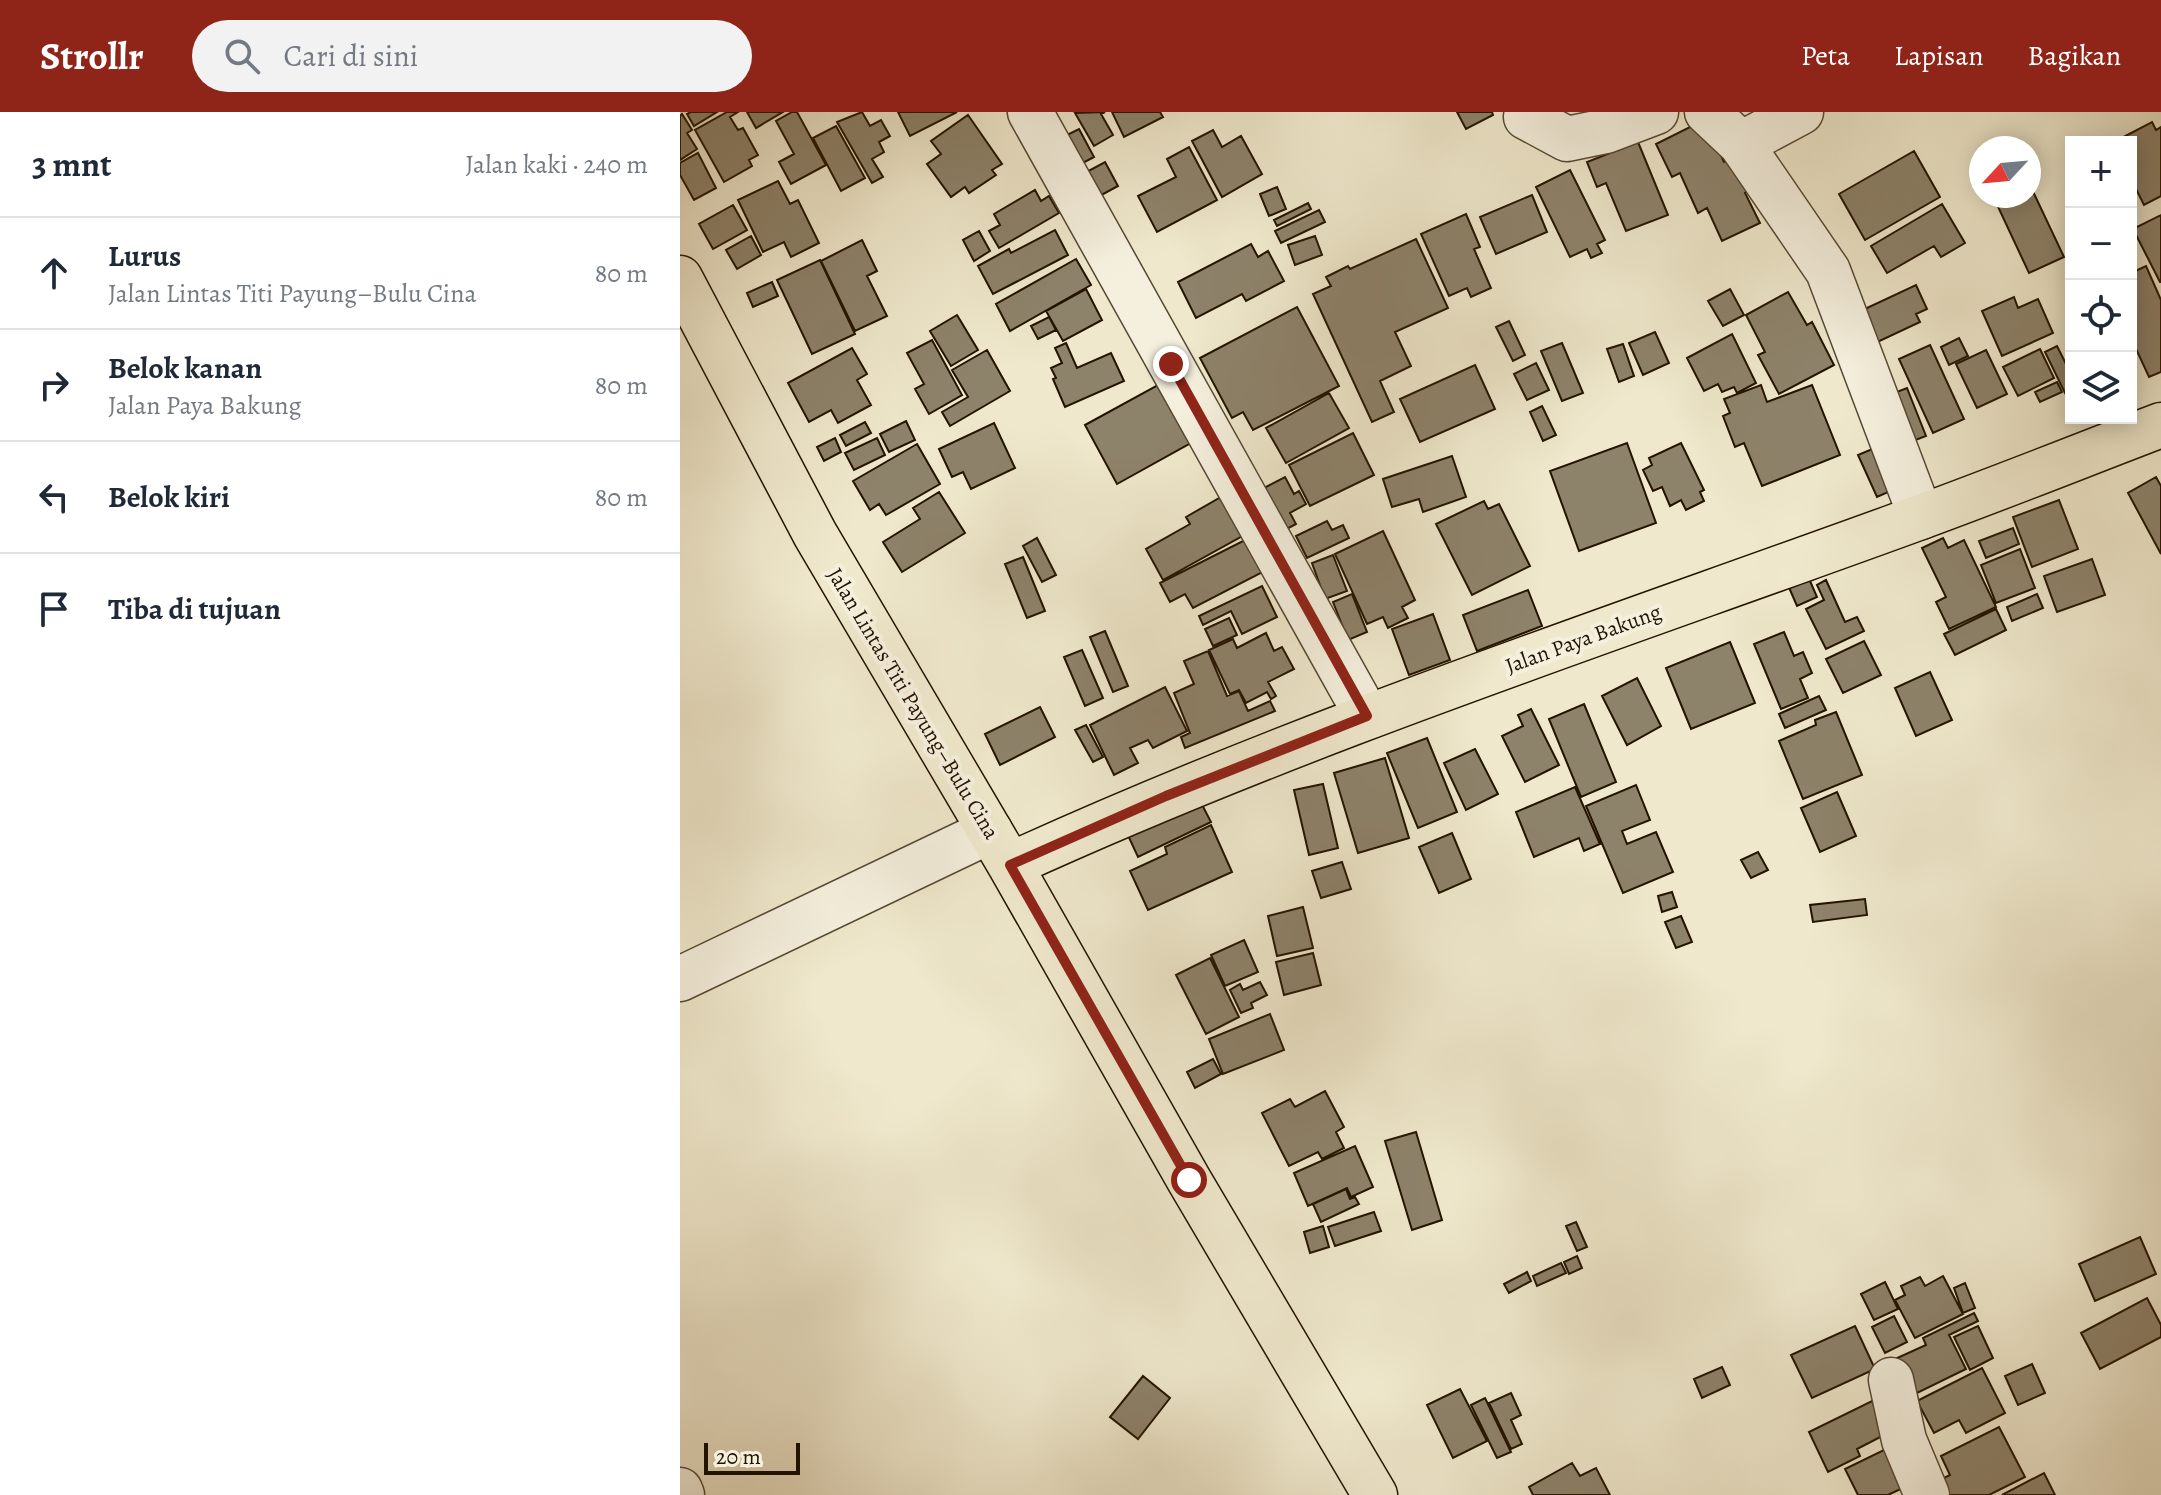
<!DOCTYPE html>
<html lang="id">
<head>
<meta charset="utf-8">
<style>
	body { margin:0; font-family:Alegreya,serif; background:#f2f2f3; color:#1f2937 }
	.controls { position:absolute; right:24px; top:24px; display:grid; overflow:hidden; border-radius:0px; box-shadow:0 4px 20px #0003 }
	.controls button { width:72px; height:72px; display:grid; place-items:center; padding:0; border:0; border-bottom:2px solid #e0e1e3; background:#fff; color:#1f2937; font:40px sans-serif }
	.compass { position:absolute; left:1289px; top:24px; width:72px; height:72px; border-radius:50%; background:#fff; box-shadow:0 4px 20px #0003; rotate:244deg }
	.scale { position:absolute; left:24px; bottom:20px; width:96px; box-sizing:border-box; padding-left:8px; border:4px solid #231300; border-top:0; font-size:22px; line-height:28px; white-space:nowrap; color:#231300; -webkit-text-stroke:6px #f5f0de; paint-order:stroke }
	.stop { position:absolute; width:24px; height:24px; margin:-18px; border:6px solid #8f2418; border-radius:50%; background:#fff }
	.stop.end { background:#8f2418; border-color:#fff; box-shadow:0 2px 8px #0008 }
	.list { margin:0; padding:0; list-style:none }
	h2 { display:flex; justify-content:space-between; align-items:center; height:104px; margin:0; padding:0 32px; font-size:34px }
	h2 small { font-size:26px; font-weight:400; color:#747a83 }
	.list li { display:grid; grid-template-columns:52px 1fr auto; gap:24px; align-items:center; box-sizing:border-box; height:112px; padding:0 32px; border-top:2px solid #e0e1e3 }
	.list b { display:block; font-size:30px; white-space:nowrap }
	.list p { margin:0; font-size:26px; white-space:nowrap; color:#747a83 }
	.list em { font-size:26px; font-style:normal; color:#747a83 }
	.icon { flex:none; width:44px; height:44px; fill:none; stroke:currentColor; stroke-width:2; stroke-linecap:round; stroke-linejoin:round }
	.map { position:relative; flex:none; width:1481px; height:1383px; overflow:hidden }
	header { display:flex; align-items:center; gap:48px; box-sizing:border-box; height:112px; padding:0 40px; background:#8f2418; color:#fff }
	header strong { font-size:38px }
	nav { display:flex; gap:44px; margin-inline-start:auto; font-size:28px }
	.search { width:560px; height:72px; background:#f2f2f3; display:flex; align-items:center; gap:20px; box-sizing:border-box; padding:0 28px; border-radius:44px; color:#747a83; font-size:30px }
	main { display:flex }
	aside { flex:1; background:#fff }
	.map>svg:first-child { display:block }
	.building { fill:#8d826a; stroke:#231300; stroke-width:2 }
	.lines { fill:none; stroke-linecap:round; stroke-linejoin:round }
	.minor-casing { stroke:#564833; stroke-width:47 }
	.major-casing { stroke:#231300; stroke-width:47 }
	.minor { stroke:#f5f0de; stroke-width:44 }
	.major { stroke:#efe8cc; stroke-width:44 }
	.route { stroke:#8f2418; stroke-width:10 }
	.labels { text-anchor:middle; stroke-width:8; stroke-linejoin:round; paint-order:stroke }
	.street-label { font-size:22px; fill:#231300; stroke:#f5f0de }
</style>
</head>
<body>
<header>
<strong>Strollr</strong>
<div class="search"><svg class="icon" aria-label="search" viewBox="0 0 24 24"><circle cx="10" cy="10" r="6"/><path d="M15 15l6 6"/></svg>Cari di sini</div>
<nav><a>Peta</a><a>Lapisan</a><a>Bagikan</a></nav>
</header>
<main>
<aside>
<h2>3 mnt<small>Jalan kaki · 240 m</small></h2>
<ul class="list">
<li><svg class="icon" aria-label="ahead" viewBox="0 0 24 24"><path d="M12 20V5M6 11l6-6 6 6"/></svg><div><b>Lurus</b><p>Jalan Lintas Titi Payung–Bulu Cina</p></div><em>80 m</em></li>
<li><svg class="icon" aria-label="right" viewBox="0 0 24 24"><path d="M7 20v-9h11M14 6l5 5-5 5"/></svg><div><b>Belok kanan</b><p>Jalan Paya Bakung</p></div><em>80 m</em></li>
<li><svg class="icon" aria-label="left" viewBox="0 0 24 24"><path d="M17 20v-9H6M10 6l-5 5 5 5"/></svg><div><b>Belok kiri</b></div><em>80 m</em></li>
<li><svg class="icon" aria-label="arrive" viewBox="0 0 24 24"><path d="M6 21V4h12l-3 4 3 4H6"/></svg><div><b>Tiba di tujuan</b></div></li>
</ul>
</aside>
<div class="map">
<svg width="1481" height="1383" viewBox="0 0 1481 1383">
	<rect width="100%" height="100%" fill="#efe8cc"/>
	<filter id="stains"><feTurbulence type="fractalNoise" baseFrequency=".0025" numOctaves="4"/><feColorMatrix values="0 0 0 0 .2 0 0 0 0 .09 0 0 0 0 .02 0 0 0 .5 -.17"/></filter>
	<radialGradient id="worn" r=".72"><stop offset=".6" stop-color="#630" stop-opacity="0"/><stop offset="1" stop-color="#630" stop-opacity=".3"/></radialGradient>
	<path class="building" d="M11,0H37L14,14L7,2Z
		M47,0H58L50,5L58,18L63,16L78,43L69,48L72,54L44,70L15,18Z
		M67,0H103L76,16Z
		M112,0H117L146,53L111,72L99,50L114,42L96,9Z
		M182,0L190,14L201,8L210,24L199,30L204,40L192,47L203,65L192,71L157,10Z
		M218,0H277L230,24Z
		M425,0L421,2L433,23L414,34L395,1Z
		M432,0H480L483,5L444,25Z
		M777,0H812L813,3L786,17Z
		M2,2L12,18L7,21L17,37L0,48V4Z
		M288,3L322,52L312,58L316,63L289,81L285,75L271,85L247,52L261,42L251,29Z
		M1024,8L1044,50L1054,45L1070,78L1065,81L1080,111L1042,129L1027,96L1018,101L1000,61L992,65L976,32Z
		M1472,10L1476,18L1481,15V84L1464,93L1451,67V30H1434Z
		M156,14L185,66L161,79L133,26Z
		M399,17L414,45L401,52L385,24Z
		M533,18L542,35L561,24L582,62L542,85L512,29Z
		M958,30L988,103L946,119L926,71L917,75L907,50Z
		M509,35L537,88L477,120L458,84L496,65L487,47Z
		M1234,39L1260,85L1185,128L1159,82Z
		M18,41L36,76L14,88L0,63V51Z
		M425,50L438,74L416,86L403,62Z
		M890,58L925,128L917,132L922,141L911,146L907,137L890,145L856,75Z
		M98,69L110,92L118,88L139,131L111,145L104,130L83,140L58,88Z
		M1349,71L1384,145L1349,161L1313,84H1349Z
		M597,75L606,97L589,104L580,82Z
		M355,78L361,89L369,84L379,101L319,136L309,119L320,113L314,102Z
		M852,83L867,120L816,142L800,105Z
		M628,91L631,97L597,114L594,108Z
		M1262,92L1285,131L1261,145L1254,134L1207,161L1191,134Z
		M53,93L67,118L33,137L19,112Z
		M639,98L645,110L601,131L595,119Z
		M786,102L800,135L794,137L811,176L791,185L787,176L769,184L741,122Z
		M1481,103V170H1480L1453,117Z
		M375,118L388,143L313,182L298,154L329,137L331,141Z
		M299,119L310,139L294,149L283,128Z
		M71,124L81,143L57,157L46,138Z
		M635,124L642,143L615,153L608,133Z
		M736,127L768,196L715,220L731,254L700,269L714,300L692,310L633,182L651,174L646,165L668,154L670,157Z
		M182,128L197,159L187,164L207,204L175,219L141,149Z
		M571,132L578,145L588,139L604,169L566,189L562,182L516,206L498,170Z
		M396,147L411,173L330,219L316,192Z
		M140,148L175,222L132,242L97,168Z
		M1466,154L1481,188V260L1469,265L1451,226V161Z
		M92,170L98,184L73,195L67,181Z
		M1236,173L1247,197L1236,202L1240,210L1189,234L1174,202Z
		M406,177L422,208L383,229L366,199Z
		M1050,177L1064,203L1043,214L1028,189Z
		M1108,180L1127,213L1132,210L1154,253L1099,282L1078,243L1085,240L1066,203Z
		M1334,185L1338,196L1358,187L1373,221L1322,244L1302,199Z
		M617,195L659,274L573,318L563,300L552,306L520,246Z
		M277,203L298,238L271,254L250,219Z
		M369,205L376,218L358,227L351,214Z
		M829,209L845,243L833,249L816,215Z
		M975,220L989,251L963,263L949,231Z
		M1052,222L1076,271L1057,281L1054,275L1042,280L1038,272L1024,279L1007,246Z
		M1279,226L1288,244L1269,253L1261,235Z
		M252,228L282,283L249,302L235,277L244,272L227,241Z
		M386,231L397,256L431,241L444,269L385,295L373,267L376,266L371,256L382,251L375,236Z
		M882,231L903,281L882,289L861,239Z
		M943,232L954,264L939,270L927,237Z
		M1250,233L1284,307L1253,321L1219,247Z
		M1377,234L1391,262V281L1386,283L1365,240Z
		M172,236L187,262L177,268L191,293L158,311L151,298L129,310L108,271Z
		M1360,237L1374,266L1338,284L1323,255Z
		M307,238L330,279L270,314L262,300L288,285L272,258Z
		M1306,238L1327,282L1297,296L1276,252Z
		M856,251L869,278L847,288L834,262Z
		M795,253L815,297L740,330L720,287Z
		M487,268L518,327L437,372L405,313Z
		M1377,270L1382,280L1360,290L1355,280Z
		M1081,273L1087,290L1132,273L1160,343L1082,374L1064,331L1055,335L1043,304L1050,301L1044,287Z
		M1227,276L1246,324L1233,329L1214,281Z
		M649,281L669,316L606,351L586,316Z
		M862,294L876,323L863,329L850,300Z
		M226,309L235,328L209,340L200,322Z
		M185,310L191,321L166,334L160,323Z
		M314,311L335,356L291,377L283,360L272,365L259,337Z
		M673,321L694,363L630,394L609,353Z
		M155,326L161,340L144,349L137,335Z
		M197,326L205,343L174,358L165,341Z
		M947,331L976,411L899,439L870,359Z
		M1001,331L1024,378L1020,380L1024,389L1006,398L1001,388L990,394L982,375L973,379L963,358L972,353L969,346Z
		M237,332L260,372L206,403L199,392L190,398L173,369Z
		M1197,335L1215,377L1197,385L1178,343Z
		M772,344L786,385L743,400L739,387L712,395L703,367Z
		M605,365L614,382L619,379L626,392L610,401L616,412L603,419L580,378Z
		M1476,365L1481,374V442L1448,381Z
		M553,378L575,417L483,468L466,437L510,412L506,405Z
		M259,380L285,421L222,460L203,430L240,407L233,396Z
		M1379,388L1398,437L1352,455L1333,405Z
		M804,389L808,397L819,392L850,454L792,483L756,412Z
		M647,409L652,418L663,413L669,426L627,446L616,424Z
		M1333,416L1339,432L1306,446L1299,429Z
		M703,419L735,488L722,495L728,506L708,516L703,505L687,512L655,442Z
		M357,426L376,463L362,470L343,434Z
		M569,426L596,453L513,496L505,482L490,490L480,471Z
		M1263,426L1268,436L1284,428L1316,495L1269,517L1256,490L1266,485L1242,436Z
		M1340,437L1355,476L1316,491L1301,453Z
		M653,443L667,479L645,487L632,451Z
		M343,445L365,499L347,506L325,452Z
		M1412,447L1425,483L1377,500L1364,464Z
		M1152,459L1130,469L1137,485L1117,494L1104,464Z
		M1146,468L1165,510L1177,505L1184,519L1146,537L1126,497L1144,488L1137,473Z
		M582,474L597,505L562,522L551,499L523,513L519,504Z
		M848,478L862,514L797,539L783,503Z
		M672,482L687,520L668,528L653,490Z
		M1357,482L1363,496L1332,509L1327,495Z
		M1316,497L1326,518L1275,543L1264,522Z
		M753,502L770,548L729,563L712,517Z
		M549,506L557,523L533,534L525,517Z
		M425,519L448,574L433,580L410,525Z
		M1104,520L1114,544L1123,540L1132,561L1120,567L1128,586L1101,597L1074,532Z
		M586,521L594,539L602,535L614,557L588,570L596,584L591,587L587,580L566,591L559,578L550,582L529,538L553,527L557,536Z
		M1184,529L1201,563L1163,581L1146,547Z
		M1050,530L1075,591L1011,617L986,556Z
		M402,538L423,586L405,594L384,545Z
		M528,539L547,584L559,579L568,599L590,589L595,599L505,636L501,625L510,621L494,581L514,572L504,549Z
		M1250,560L1272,608L1236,624L1215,576Z
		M957,566L981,614L947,633L922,584Z
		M485,575L507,619L473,636L468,628L450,636L458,651L434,663L410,613Z
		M1139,584L1146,598L1105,616L1099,602Z
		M904,592L936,670L901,685L869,607Z
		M360,595L375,625L320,653L305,622Z
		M851,597L879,653L845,670L822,624L843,614L838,603Z
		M1156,600L1182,663L1123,687L1099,629L1136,613L1135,608Z
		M406,613L423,645L413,650L395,618Z
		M747,626L777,700L738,716L707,641Z
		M795,637L818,682L786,698L764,651Z
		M705,646L729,726L678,741L654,661Z
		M643,672L658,736L629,743L614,678Z
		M956,673L970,708L942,719L947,732L976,720L993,760L943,781L906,694Z
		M895,675L920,732L904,739L899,726L854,745L836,700Z
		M1157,680L1176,724L1140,740L1121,696Z
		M517,683L531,710L458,745L445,717Z
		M531,713L552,760L468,798L450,759L487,742L485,735Z
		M772,721L791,767L759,781L739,735Z
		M1078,740L1088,758L1071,766L1061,748Z
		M662,750L671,777L641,786L632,759Z
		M992,780L997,795L982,800L978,784Z
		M1185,787L1187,803L1133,810L1130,793Z
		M623,795L633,836L597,844L588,804Z
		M1001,804L1012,830L996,836L985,810Z
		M564,828L578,860L545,874L531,843Z
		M633,841L641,873L604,883L596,850Z
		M530,846L559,905L526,922L496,863Z
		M580,870L587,883L571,891L573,896L561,901L550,878L560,872L563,878Z
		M590,902L604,938L543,962L529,927Z
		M533,947L541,962L515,976L507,960Z
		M645,979L664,1015L656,1020L664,1036L642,1047L638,1040L609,1054L582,1001L610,987L615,995Z
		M736,1020L762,1108L732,1118L705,1029Z
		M675,1034L693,1075L671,1085L667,1076L628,1094L614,1061Z
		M666,1077L670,1087L675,1085L679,1092L641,1110L633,1092Z
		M694,1100L701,1119L655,1134L648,1115Z
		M896,1110L907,1135L897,1139L886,1114Z
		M643,1114L649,1135L630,1141L624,1120Z
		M1460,1125L1476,1162L1415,1189L1399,1152Z
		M897,1144L902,1156L889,1162L884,1150Z
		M881,1151L886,1161L857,1174L853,1164Z
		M847,1160L851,1169L829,1181L824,1172Z
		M1263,1164L1283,1202L1235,1226L1215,1188L1225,1183L1221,1174L1240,1165L1245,1174Z
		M1205,1170L1218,1197L1194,1208L1181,1182Z
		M1285,1171L1295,1196L1283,1201L1274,1176Z
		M1467,1186L1481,1213V1225L1420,1257L1401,1221Z
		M1294,1201L1298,1209L1269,1223L1286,1257L1233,1283L1215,1247L1246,1233L1243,1226Z
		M1214,1204L1227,1230L1205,1241L1192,1215Z
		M1175,1214L1195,1257L1132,1286L1111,1243Z
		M1298,1214L1313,1246L1290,1258L1274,1225Z
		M1352,1252L1365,1281L1338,1293L1325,1264Z
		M1042,1255L1050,1273L1022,1286L1014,1267Z
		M1302,1256L1325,1301L1286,1321L1279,1308L1254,1321L1237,1289Z
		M463,1264L490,1286L458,1327L430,1305Z
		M780,1277L807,1329L773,1346L747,1293Z
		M831,1281L841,1303L831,1308L842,1332L831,1337L809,1291Z
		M805,1286L831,1340L817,1346L791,1293Z
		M1192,1289L1208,1321L1177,1337L1180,1344L1148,1360L1129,1320Z
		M1319,1315L1345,1365L1309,1383H1262L1256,1370L1270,1363L1261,1344Z
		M1208,1336L1227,1374L1208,1383H1178L1165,1357Z
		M892,1351L900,1364L916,1356L930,1383H853L849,1375Z
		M1364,1361L1375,1383H1322Z"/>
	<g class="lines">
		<defs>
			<path id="minor" d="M350,0L687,604
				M847,0L846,5L887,27L926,19L976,0
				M1027,0L1061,32L1148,159L1241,405
				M1061,32L1121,0
				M0,867L310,719
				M1211,1268L1224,1328L1247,1383
				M0,1378L2,1383"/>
			<path id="major" d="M0,166L135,422L330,753L509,1068L695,1383
				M330,753C625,618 934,517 1238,406C1320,376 1400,344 1481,313"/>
		</defs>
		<use href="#minor" class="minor-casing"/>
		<use href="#major" class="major-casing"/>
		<use href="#minor" class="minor"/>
		<use href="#major" class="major"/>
	</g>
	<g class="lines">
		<path class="route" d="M491,252L687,604L486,684L330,753L509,1068"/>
	</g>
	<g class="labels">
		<g class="street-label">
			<text transform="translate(903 526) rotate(-20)" y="8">Jalan Paya Bakung</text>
			<text transform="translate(234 591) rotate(59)" y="8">Jalan Lintas Titi Payung–Bulu Cina</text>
		</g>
	</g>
	<rect width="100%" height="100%" filter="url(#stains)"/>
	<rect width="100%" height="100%" fill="url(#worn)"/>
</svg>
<div class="controls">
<button>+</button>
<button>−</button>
<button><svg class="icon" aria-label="locate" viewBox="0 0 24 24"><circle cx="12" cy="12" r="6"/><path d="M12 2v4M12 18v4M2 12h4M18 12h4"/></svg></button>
<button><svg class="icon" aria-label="layers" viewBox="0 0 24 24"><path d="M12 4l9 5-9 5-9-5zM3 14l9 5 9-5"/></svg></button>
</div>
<svg class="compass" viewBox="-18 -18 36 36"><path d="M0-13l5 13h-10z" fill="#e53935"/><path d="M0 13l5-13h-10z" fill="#747a83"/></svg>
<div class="scale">20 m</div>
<div class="stop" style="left:509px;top:1068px"></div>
<div class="stop end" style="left:491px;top:252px"></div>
</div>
</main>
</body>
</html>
